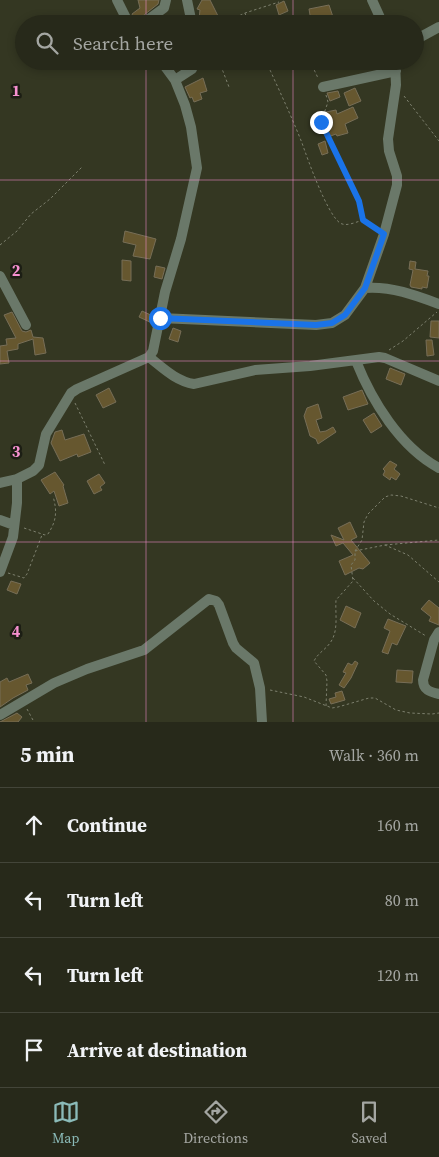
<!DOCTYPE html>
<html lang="en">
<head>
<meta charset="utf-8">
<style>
	body { margin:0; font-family:"Source Serif 4",serif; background:#333527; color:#f1f3f6 }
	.stop { position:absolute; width:15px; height:15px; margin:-11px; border:4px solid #1a73e8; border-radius:50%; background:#fff }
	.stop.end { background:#1a73e8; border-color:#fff; box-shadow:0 1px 5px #0008 }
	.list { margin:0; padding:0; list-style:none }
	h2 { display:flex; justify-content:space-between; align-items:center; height:65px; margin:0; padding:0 20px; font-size:21px }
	h2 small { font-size:16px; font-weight:400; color:#a4a6a2 }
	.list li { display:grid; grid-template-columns:32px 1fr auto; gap:15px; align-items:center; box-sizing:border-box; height:75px; padding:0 20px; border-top:1px solid #434539 }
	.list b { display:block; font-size:19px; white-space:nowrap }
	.list em { font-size:16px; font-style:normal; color:#a4a6a2 }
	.icon { flex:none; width:28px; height:28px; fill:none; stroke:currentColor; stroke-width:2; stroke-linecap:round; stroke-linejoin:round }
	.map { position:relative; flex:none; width:439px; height:722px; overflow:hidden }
	.search { position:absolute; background:#27291a; box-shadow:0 2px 8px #0003; left:15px; right:15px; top:15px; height:55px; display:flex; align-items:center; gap:12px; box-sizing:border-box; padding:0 18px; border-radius:28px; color:#a4a6a2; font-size:19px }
	.sheet { height:365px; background:#27291a }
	nav { display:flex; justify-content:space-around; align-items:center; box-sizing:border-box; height:70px; border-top:1px solid #434539; background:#27291a; font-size:14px; color:#a4a6a2 }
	nav a { display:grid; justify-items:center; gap:2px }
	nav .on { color:#8bbbb9 }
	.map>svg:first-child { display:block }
	.building { fill:#66572f; stroke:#776e57 }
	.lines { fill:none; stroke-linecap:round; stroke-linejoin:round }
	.path { stroke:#7d806e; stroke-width:1; stroke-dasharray:2.5 2.5; stroke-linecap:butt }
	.minor { stroke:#6a7869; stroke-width:10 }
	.route { stroke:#1a73e8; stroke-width:6 }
	.grid { fill:none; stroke:#f690d0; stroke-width:1; stroke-opacity:0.55 }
	.grid-label { font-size:16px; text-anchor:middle; font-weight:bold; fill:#f690d0; stroke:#1c1e14; stroke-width:5; stroke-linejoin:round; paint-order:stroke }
</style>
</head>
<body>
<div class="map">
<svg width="439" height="722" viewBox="0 0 439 722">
	<rect width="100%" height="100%" fill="#343722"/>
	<path class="building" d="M138,0H159L158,4L135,22L132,14L140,8Z
		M202,0H210L218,16L203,24L199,19L200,10L197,9Z
		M284,1L288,11L279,15L276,5Z
		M329,5L333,17L311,21L309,9Z
		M203,78L207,91L200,93L202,99L194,102L192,97L190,98L185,87Z
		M355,88L361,101L349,106L344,93Z
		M338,91L340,97L330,101L327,93Z
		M353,107L358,118L345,124L348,133L337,136L336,134L328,137L323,125L330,123L326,112L336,110L337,114Z
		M325,141L328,153L322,155L318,144Z
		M125,231L156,239L150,259L133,256L136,245L123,242Z
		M122,260L131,261V281L122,280Z
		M410,261L416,262L415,269L428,271L427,276H429L427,288L422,287V289L411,287L410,285L413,270L409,269Z
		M156,266L165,268L162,279L154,277Z
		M142,311L153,316L152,323L139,317Z
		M12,312L22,331L26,332L31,330L33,337L43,338L46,353L35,355L33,339L18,344V349L7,351L9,363L0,364V346L7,345L6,339L16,338L4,315Z
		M431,321H439V338L430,337Z
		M173,328L181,331L178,342L169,339Z
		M426,340H432L434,355L427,356Z
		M390,368L405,374L401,385L386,379Z
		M109,388L116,402L103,408L96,395Z
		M362,390L368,404L348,410L343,397Z
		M318,404L322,418L316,420L320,432L326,431L333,427L336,432L318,444L316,439L310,436L304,416L307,408Z
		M374,413L382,426L371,433L363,420Z
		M62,430L65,440L84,434L91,452L78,457L77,454L60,461L51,443L55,432Z
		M390,461L397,465L394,469L400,474L396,480L391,477L390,480L383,475L385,471L383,469Z
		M55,472L64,485L63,486L68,503L59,506L54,491L50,494L41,480Z
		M99,474L105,483L100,487L102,490L94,494L87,481Z
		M350,522L357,537L351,540L370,563L363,569L359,568L345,575L339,561L353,555L343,543L336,546L331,535L344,540L338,528Z
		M11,581L21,584L17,594L7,590Z
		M429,600L439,608V625L429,621L431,617L421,609Z
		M346,606L361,613L355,628L340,620Z
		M388,619L406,626L397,645L392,643L388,654L382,652L390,631L384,628Z
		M355,661L358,663L351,678L344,688L339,685L346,673L343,672L348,663L352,665Z
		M397,670L413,671L412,683L396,682Z
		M28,674L32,683L26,685L28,690L13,698L0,707V682L7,678L9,682Z
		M342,691L345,700L331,704L329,699L336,697L335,693Z
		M17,713L22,717L18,722H0Z"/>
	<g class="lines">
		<path class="path" d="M245,13L249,24
			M222,24L245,13L279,2
			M219,61L229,87
			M266,61C278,88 291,115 302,143C308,160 327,214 340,223C346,227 356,222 363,220
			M310,61L318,78
			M326,95L328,102L321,122V124L359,201L363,220L375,229
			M404,96L439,141
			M0,245L17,231L31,214L50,199L82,167
			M389,350L403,341L437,312
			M75,403L105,465
			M24,528L45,535L48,534C57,520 57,511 53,496
			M385,545L439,540
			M355,551L385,545L408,555L439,582
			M8,573L24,578L27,574L42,535
			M353,578L374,601L390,614L426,636
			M270,690L304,697L332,708L338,707L369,698H375L396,710L410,713L432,714L439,713
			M326,706L327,681L326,675L314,661C318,653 325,650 330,643C339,631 335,614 336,600L353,581L351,565L355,560V551L362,540L364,522L368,514L385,497L391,495L401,496L439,508
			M27,709L34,722"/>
		<path class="minor" d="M117,0L129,24
			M187,0L192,24
			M372,0L383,24
			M142,24L164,8L166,0
			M415,40L439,27
			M175,80L192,69L195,61
			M323,87L396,71
			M0,276L26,325
			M365,288L384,234L397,185V176L389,151L388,139L396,85L395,61
			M160,318L316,325L332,323L345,315L365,288C391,286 415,295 439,304
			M149,357C163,368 176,381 194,384L255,370L310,366L379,357L385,358L439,381
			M356,361C372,401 400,447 439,468
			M0,483L17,479L33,471L39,465L46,434L71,393L77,389L149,357L153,351L165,292L181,239L197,168L191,127L185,105L175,80L161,61
			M0,520L14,525
			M0,572L13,537L17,503V479
			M439,632L434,640L423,680C423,690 430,692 439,694
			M0,715L54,683L87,669L144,650L209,599L216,601L219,605L233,643L236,648L254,663L260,688L262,722"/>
	</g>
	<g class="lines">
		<path class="route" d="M160,318L316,325L332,323L345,315L365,288L384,234L363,220L359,201L321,122"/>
	</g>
	<path class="grid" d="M146,0V24M293,0V24M146,61V722M293,61V722M0,180H439M0,361H439M0,542H439"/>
	<g class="grid-label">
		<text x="16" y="96">1</text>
		<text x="16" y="276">2</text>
		<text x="16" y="457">3</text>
		<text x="16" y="637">4</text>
	</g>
</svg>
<div class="stop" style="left:160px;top:318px"></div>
<div class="stop end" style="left:321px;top:122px"></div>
<div class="search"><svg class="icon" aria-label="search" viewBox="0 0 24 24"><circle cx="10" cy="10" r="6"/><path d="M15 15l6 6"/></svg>Search here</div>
</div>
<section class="sheet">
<h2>5 min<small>Walk · 360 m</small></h2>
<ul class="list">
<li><svg class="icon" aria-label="ahead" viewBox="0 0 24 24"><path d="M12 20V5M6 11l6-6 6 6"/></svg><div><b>Continue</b></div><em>160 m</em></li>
<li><svg class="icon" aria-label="left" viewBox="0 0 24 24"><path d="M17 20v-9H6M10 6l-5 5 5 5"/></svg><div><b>Turn left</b></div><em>80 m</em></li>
<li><svg class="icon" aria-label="left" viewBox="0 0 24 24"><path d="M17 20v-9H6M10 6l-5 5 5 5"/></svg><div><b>Turn left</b></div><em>120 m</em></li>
<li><svg class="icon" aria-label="arrive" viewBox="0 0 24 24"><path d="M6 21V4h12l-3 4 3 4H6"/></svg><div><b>Arrive at destination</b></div></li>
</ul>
</section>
<nav>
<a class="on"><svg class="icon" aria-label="map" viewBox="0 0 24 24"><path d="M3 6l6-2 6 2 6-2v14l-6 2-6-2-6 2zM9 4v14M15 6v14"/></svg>Map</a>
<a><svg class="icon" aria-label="directions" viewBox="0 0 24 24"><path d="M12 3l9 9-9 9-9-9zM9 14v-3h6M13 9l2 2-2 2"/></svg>Directions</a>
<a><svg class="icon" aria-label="saved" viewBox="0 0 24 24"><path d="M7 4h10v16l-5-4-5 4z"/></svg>Saved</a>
</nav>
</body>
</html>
